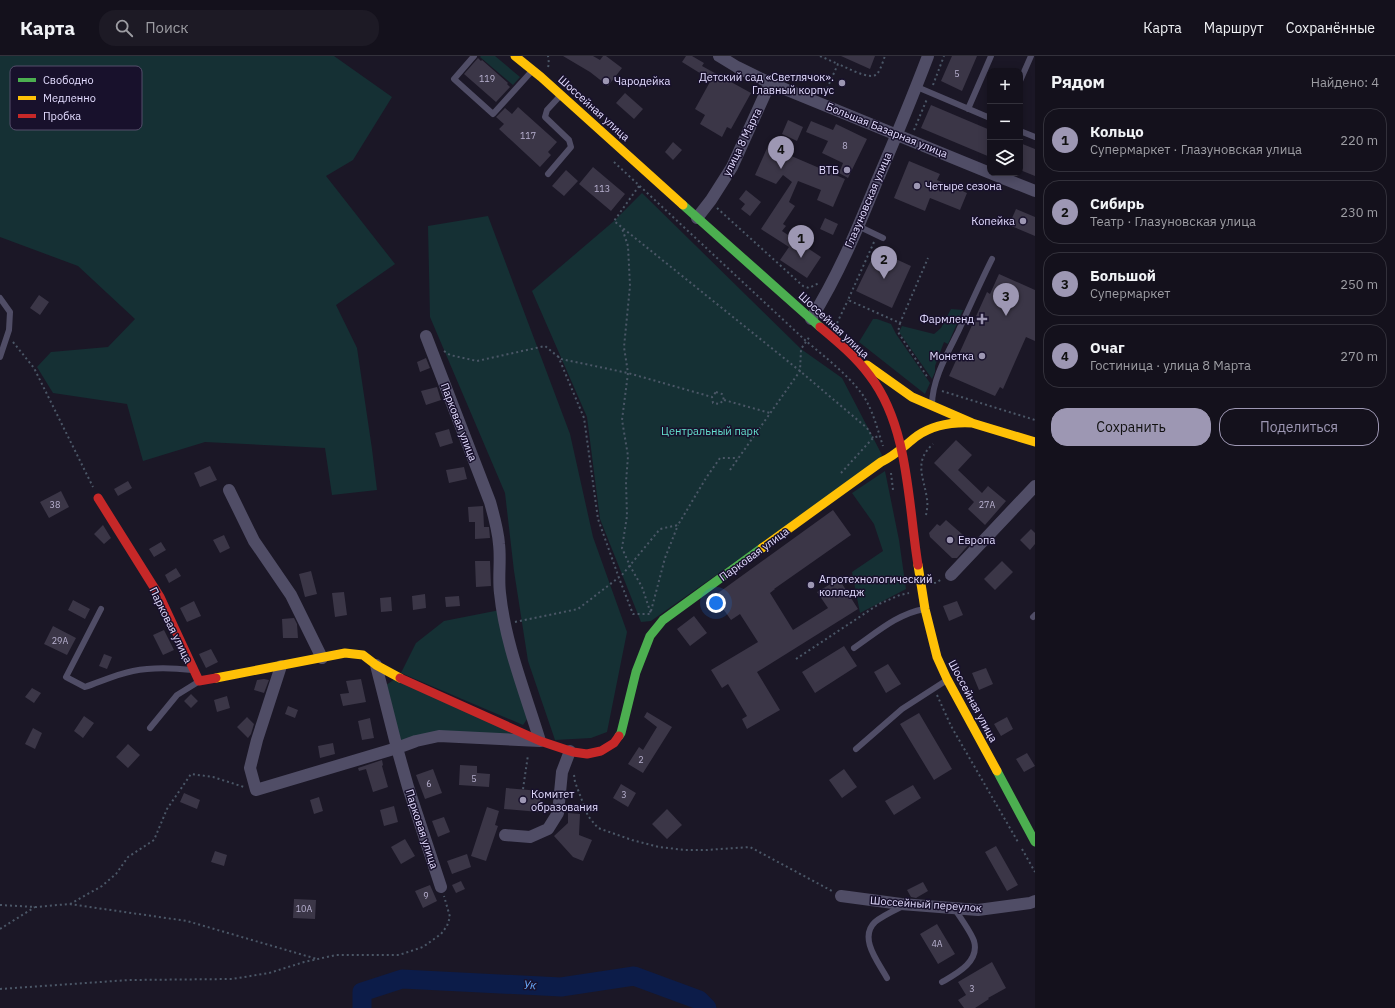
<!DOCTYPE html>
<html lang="ru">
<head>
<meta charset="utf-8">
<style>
	body { margin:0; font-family:"IBM Plex Sans",sans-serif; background:#1d1a25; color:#f1f3f6 }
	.controls { position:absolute; right:12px; top:12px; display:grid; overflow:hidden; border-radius:8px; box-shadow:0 2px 10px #0003 }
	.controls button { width:36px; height:36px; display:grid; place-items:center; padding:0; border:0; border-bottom:1px solid #33313b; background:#14111c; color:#f1f3f6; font:20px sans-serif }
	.you { position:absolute; left:716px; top:547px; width:14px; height:14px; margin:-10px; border:3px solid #fff; border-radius:50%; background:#1a73e8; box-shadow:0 0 0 6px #1a73e833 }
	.badge { display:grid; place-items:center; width:26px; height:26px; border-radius:50%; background:#9d97b3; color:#111; font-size:13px; font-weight:700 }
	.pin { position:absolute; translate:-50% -33px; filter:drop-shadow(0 1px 2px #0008) }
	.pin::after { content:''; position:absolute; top:21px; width:14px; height:12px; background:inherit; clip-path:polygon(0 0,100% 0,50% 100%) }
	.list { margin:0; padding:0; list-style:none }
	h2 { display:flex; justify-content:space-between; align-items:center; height:52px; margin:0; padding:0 16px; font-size:17px }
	h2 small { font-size:13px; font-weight:400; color:#9d9da3 }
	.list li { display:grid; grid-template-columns:26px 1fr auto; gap:12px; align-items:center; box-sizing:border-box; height:64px; margin:0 8px 8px; padding:0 8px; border:1px solid #33313b; border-radius:16px }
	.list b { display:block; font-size:15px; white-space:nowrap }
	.list p { margin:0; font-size:13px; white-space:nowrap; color:#9d9da3 }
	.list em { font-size:13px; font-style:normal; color:#9d9da3 }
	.actions { display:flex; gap:8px; padding:12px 16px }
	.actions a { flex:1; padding:9px 0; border:1px solid #9d97b3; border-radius:16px; text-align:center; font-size:14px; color:#9d97b3 }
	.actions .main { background:#9d97b3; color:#111 }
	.icon { flex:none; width:22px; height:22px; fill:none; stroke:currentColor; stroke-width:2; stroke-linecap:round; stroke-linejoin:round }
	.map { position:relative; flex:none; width:1035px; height:952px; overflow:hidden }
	header { display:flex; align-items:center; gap:24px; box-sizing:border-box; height:56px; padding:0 20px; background:#14111c; border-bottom:1px solid #33313b }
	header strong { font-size:19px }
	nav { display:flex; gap:22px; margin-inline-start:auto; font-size:14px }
	.search { width:280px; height:36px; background:#1d1a25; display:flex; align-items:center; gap:10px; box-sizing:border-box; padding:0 14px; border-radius:16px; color:#9d9da3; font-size:15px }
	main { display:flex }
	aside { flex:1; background:#14111c }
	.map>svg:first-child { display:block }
	.green { fill:#153034 }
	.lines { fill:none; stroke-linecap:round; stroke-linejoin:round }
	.river { stroke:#0c1c49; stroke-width:19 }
	.building { fill:#3b3647 }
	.path { stroke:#4b5767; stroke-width:2; stroke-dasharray:2 3; stroke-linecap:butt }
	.lane { stroke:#504d66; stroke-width:6 }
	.street { stroke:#504d66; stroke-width:12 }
	.fast { stroke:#4caf50; stroke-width:9 }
	.slow { stroke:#ffc107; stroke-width:9 }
	.jam { stroke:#c62828; stroke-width:9 }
	.poi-dot { fill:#9d97b3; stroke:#18112c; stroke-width:1.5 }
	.labels { text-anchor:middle; stroke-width:3; stroke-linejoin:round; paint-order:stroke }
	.number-label { font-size:9px; fill:#b9b2d1 }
	.poi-label { font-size:11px; fill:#e3dcff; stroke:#18112c; text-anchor:end }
	.street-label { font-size:11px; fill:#e3dcff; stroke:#18112c }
	.park-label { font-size:11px; fill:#65e2cf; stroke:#18112c }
	.water-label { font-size:12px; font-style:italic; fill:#6aacff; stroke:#18112c }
	.key { fill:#18112c; stroke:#554e6b; stroke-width:1 }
	.key-label { font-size:11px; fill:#e3dcff }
</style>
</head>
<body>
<header>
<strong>Карта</strong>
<div class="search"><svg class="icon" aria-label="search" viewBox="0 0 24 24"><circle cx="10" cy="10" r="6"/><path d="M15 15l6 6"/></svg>Поиск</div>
<nav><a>Карта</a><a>Маршрут</a><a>Сохранённые</a></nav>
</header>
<main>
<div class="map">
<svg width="1035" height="952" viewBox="0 0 1035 952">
	<rect width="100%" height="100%" fill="#1b1726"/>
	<path class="green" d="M0,0H334L392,41L353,104L326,120L395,208L336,249L357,292L372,393L377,434L332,439L325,392L205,386L143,405L127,348L53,337L37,311L51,296L108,291L135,263L78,210L0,181Z
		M481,0H495L520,21L513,29L480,1Z
		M642,137L801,293L842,322L882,399L879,404L651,565L641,566L600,463L587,361L532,235L614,165Z
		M488,160L570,378L593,481L627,576L607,676L591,682L555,684L528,605L514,515L505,437L430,261L428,170Z
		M951,253L963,254L948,288L944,286L935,310V316L932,323L899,276L902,270L934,278L941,272Z
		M873,263H877L891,268L896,278L930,327L925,338L859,286Z
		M885,415L899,484L906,533L860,557L852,516L883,495L874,468L852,437Z
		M500,554L530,659L523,669L401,617L416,587L444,565Z
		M395,623L516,678L399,687L386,629Z"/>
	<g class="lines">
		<path class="river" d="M362,952V936L402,923L561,931L634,920L699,944L707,952"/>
	</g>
	<path class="building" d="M563,0H593L600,4L603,0H606L622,12L608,30L590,16Z
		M686,0H692L704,7L702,10L751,37L731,73L727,71L722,81L700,68L705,59L695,53L711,24L682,6Z
		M841,0H875L870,13Z
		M952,0H977L962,35L941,25Z
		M478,2L481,5L482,4L508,27L507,28L510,31L496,46L464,18Z
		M625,37L643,53L634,63L616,47Z
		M931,49L990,74V101L921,72Z
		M518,51L557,86L548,96L551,99L540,111L499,73L504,68L496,61L505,52L512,58Z
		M788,64L803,71L797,85L782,78Z
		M811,65L833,74L836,68L867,83L848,122L839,117L843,107L822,97L828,85L806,76Z
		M673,86L682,94L673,104L665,96Z
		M1020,87L1035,93V120L1020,114Z
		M768,90L845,123L833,151L817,144L821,134L798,125L789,146L795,150L783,168L786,170L782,175L821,201L807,222L780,204L789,191L761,173L792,126L783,119L776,128L755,119Z
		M909,105L940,118L937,124L967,137L960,154L930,142L925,155L894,142Z
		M593,111L625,138L611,155L579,128Z
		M566,114L578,125L564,140L552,130Z
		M746,134L761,146L750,160L741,153L745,148L739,143Z
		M1016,153L1035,161V180L1009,169Z
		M825,162L838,168L833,179L820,173Z
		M876,194L911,210L892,252L856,235Z
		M999,218L1035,234V285L1026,281L1003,333L1000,331L995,340L949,320L987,236L990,238Z
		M39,239L49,246L40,259L30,252Z
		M426,302L430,312L420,316L417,306Z
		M437,331L441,344L426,349L421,335Z
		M449,373L453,387L440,391L435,377Z
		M956,384L972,399L958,414L982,437L988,430L1006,445L985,469L968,453L974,446L934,407Z
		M210,410L217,424L200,431L194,417Z
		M464,411L467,423L449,427L446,414Z
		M128,425L132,432L118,440L114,433Z
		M61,435L69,451L49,462L40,446Z
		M483,450L484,471H489L490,482L475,483V466H469L468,451Z
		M833,454L851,479L774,533H775L770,537L793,574L828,552L817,536L839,523L858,553L757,616L780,654L747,673L742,663L747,660L728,628L722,632L711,614L758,586L740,558L731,564L714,540Z
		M946,464L971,486L957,502H952L930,481L929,477L937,468L940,470Z
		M103,469L111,482L104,488L94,478Z
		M1031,473L1035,477V488L1030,494L1020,484Z
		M224,479L230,492L220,497L213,484Z
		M161,486L166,494L154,501L149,493Z
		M475,505H490L491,530L476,531Z
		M1002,505L1013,516L995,534L984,523Z
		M176,512L181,520L169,527L165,519Z
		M311,515L317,538L305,541L299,518Z
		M344,536L347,559L335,561L332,537Z
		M425,538L426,552L413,554L412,540Z
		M459,540L460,550L446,551L445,541Z
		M391,541L392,555L381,556L380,542Z
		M73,544L90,553L85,563L68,554Z
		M194,545L201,560L187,566L180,552Z
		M957,545L963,559L949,565L943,550Z
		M694,560L707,577L690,590L677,573Z
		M294,562L297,568L298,582H283L282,563Z
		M53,570L76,582L67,599L44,588Z
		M164,574L174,594L163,599L153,579Z
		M844,590L857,610L815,637L802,616Z
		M211,593L218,606L206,612L199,598Z
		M104,598L112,601L107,613L99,610Z
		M888,608L901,628L886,637L874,616Z
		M986,612L993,628L979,634L972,617Z
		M264,623L269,624L264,637L254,634L257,624Z
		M361,623L366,646L343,650L340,638L349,637L346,625Z
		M32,632L41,637L34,647L25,641Z
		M191,638L198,645L191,652L184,645Z
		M227,640L230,652L217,656L214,644Z
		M288,650L298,654L295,662L285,658Z
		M647,656L672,671L643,717L628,708L639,691L643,694L657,671L644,661Z
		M919,657L952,713L934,724L900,668Z
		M84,660L94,667L83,682L74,675Z
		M247,661L254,668L251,678L248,682L237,671Z
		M1007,661L1013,673L1001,680L994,668Z
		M370,662L374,682L362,684L358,665Z
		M33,672L42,677L35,693L25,688Z
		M333,687L335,698L320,702L318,690Z
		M128,688L140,699L128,712L116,701Z
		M1027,697L1035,710L1024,716L1016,703Z
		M382,704L383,709L382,710L388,731L373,736L366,713L359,715L358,712Z
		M460,709L477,710V717L490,718L489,731L459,729Z
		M433,713L442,737L425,743L416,719Z
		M844,713L857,731L842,742L829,724Z
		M621,728L636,737L628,751L613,742Z
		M913,729L921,742L894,759L885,745Z
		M506,732L541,735L539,756L504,753Z
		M184,737L200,744L197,753L180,746Z
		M319,741L323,755L314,758L310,744Z
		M394,750L398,766L384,770L380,754Z
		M487,751L499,755L495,769L498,770L486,805L471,800Z
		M667,753L682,769L667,783L652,768Z
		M568,757L580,758L579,779L592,784L583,805L573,801L554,780L568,767Z
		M444,761L450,776L438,781L432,765Z
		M405,783L415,800L401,808L391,791Z
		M996,790L1018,829L1007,835L985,796Z
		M215,795L227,799L224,810L211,806Z
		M467,798L471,811L452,818L447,805Z
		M461,825L465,833L456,837L452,829Z
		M923,826L928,835L916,842L911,841L907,834Z
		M430,829L437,845L423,852L415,835Z
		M294,843L316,844L315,863L293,862Z
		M937,868L955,898L938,908L920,878Z
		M992,906L1006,932L988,942L989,943L975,952H964L958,944L966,939L958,926Z"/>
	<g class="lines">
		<path class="path" d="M820,0L838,8
			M548,11L549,8L548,0
			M933,29L944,0
			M825,37L838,8C846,11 870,25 877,18C881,13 883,5 885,0
			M914,74L927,43
			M614,106L806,285C825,301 856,325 867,346C874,359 878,375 883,390
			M639,130L614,165L800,315L867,372L873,382
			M717,152L803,230L809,232L819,227
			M874,186L848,244L900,267L928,202
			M837,267L848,244
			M900,267L898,276L928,322
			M13,286L34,312L93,431
			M444,295L450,299L477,305L545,290L561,303L628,317L712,341
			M558,300L584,362L598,463L619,522L633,558H651L642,531L630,510L622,492L627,460L626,426L628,400L622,364L628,317L624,291L630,230L628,190L622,172
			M942,335L1035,364
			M716,336L722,338L724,344L719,348L713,347L712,341Z
			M724,344L770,357
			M730,414L800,315L801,293L810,280
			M841,417L873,382L879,380
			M891,417L893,434
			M926,459C927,454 928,448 927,443C924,421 913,406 933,388
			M935,526V527L942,523
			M651,555L665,502L678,469
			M515,566L578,553L622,519L660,473L678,469L706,422L720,402H738
			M796,603L879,548L900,539L909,537
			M937,639L951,670L1018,786
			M574,719L575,726L588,760L598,772L632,784L659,791L685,794H706L750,791L832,835
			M523,733L528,699
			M1022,793L1035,816
			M70,848L102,830L116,818L128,801L154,784L167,753L191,718L213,721L244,731
			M0,849L36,851L69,848L187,865L317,903
			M0,873L35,851
			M0,933L129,924L232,923L269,917L304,906L336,899H399L423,891L441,878L447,870L450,861L444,840"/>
		<path class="lane" d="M474,0L454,23L493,58L531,16
			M1020,25L1031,0
			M917,31L990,62
			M968,53L991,0
			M1020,75L1035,81
			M548,118L571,91L569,84L545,61L547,54L560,40
			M858,170L883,182
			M0,242L10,256L9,274L0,301
			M932,349C932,324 947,298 958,276C969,252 980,227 992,203
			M101,553L66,621L85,631C100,626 117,618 133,615C153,611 173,612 192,614
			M1033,561L1035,559
			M854,592C876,577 897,558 924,553
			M150,672L177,639L198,626
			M856,693L902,653L947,624
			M887,922C879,907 858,882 875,866C882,860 895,854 903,850
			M942,926C956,918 980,906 974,885C971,876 960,861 954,852"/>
		<path class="street" d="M719,0L737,11L770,27L990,117
			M990,117L1035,135
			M697,162L711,144L732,111L770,27
			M811,263C838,220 858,172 877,125C895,83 912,42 928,0
			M229,434L254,485L291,539L322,602
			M951,519L1035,430
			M376,609L397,692L408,731L441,831
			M281,610L257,684L250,712L256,734L397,692L416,685L439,680L540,685C525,636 505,587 500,537C498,521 501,504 499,488C498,474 494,460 490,446L426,280
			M505,779L530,781L548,773L558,757L562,716L570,695
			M841,840L901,848L978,854L1030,847L1035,845"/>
		<path class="fast" d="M683,149L820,271
			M619,680L621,677L636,616L650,580L663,564L762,492
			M997,715L1035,786"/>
		<path class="slow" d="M515,0L541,21L683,149
			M867,309L912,341L972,367L1035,386
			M762,492L881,406C895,400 905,389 917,380C933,369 953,366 972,367
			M918,509L925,553L937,601L947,623L997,715
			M216,622L345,597L363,599L376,609L400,622"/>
		<path class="jam" d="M820,271C838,286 856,301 870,320C909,371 908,448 918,509
			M98,442L160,541L199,625L216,622
			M400,622L540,685L573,696L587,698L601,695L614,687L619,680"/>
	</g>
	<g class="poi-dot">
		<circle cx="606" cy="25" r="4"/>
		<circle cx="842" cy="27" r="4"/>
		<circle cx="847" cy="114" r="4"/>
		<circle cx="917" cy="130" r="4"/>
		<circle cx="1023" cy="165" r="4"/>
		<path d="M980 257h4v4h4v4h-4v4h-4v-4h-4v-4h4z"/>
		<circle cx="982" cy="300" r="4"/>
		<circle cx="950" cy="484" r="4"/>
		<circle cx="811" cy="529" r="4"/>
		<circle cx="523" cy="744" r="4"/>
	</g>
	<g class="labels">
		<g class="number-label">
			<text x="957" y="21">5</text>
			<text x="487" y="26">119</text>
			<text x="528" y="83">117</text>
			<text x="845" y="93">8</text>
			<text x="602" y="136">113</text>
			<text x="55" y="452">38</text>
			<text x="987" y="452">27А</text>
			<text x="60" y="588">29А</text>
			<text x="641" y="707">2</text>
			<text x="474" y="726">5</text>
			<text x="429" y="731">6</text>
			<text x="624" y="742">3</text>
			<text x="426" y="843">9</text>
			<text x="304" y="856">10А</text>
			<text x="937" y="891">4А</text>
			<text x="972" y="936">3</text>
		</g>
		<g class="poi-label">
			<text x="834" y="25">Детский сад «Светлячок».<tspan x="834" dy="13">Главный корпус</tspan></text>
			<text x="614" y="29" text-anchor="start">Чародейка</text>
			<text x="839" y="118">ВТБ</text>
			<text x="925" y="134" text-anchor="start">Четыре сезона</text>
			<text x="1015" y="169">Копейка</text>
			<text x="974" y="267">Фармленд</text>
			<text x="974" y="304">Монетка</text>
			<text x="958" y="488" text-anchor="start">Европа</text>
			<text x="819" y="527" text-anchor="start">Агротехнологический<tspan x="819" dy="13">колледж</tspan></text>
			<text x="531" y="742" text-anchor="start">Комитет<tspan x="531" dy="13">образования</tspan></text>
		</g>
		<g class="street-label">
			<text transform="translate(594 52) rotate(42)" y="4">Шоссейная улица</text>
			<text transform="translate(887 74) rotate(22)" y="4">Большая Базарная улица</text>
			<text transform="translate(742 86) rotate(-64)" y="4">улица 8 Марта</text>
			<text transform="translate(868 144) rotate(-67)" y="4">Глазуновская улица</text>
			<text transform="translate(834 269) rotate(43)" y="4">Шоссейная улица</text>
			<text transform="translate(459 366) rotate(69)" y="4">Парковая улица</text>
			<text transform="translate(754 498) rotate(-36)" y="4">Парковая улица</text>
			<text transform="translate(171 569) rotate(64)" y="4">Парковая улица</text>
			<text transform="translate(973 645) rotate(62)" y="4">Шоссейная улица</text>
			<text transform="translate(422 773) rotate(72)" y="4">Парковая улица</text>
			<text transform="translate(926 848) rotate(4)" y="4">Шоссейный переулок</text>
		</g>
		<g class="park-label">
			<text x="710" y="379">Центральный парк</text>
		</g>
		<g class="water-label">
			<text transform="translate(530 929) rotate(3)" y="4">Ук</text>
		</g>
	</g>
	<rect x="10" y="10" width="132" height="64" rx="6" class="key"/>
	<rect x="18" y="22" width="18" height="4" fill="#4caf50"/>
	<rect x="18" y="40" width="18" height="4" fill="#ffc107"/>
	<rect x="18" y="58" width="18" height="4" fill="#c62828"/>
	<g class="key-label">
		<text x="43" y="28">Свободно</text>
		<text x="43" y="46">Медленно</text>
		<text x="43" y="64">Пробка</text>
	</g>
</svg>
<div class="controls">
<button>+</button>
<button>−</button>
<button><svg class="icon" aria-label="layers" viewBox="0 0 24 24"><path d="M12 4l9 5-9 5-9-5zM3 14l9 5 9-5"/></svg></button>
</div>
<div class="you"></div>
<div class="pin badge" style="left:801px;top:202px">1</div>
<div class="pin badge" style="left:884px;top:223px">2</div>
<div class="pin badge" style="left:1006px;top:260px">3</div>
<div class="pin badge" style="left:781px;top:113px">4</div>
</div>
<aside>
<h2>Рядом<small>Найдено: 4</small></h2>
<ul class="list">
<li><span class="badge">1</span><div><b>Кольцо</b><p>Супермаркет · Глазуновская улица</p></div><em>220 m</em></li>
<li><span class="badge">2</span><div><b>Сибирь</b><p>Театр · Глазуновская улица</p></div><em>230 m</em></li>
<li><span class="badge">3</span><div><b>Большой</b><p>Супермаркет</p></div><em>250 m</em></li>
<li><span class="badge">4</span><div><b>Очаг</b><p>Гостиница · улица 8 Марта</p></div><em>270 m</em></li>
</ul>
<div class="actions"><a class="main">Сохранить</a><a>Поделиться</a></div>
</aside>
</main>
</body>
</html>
